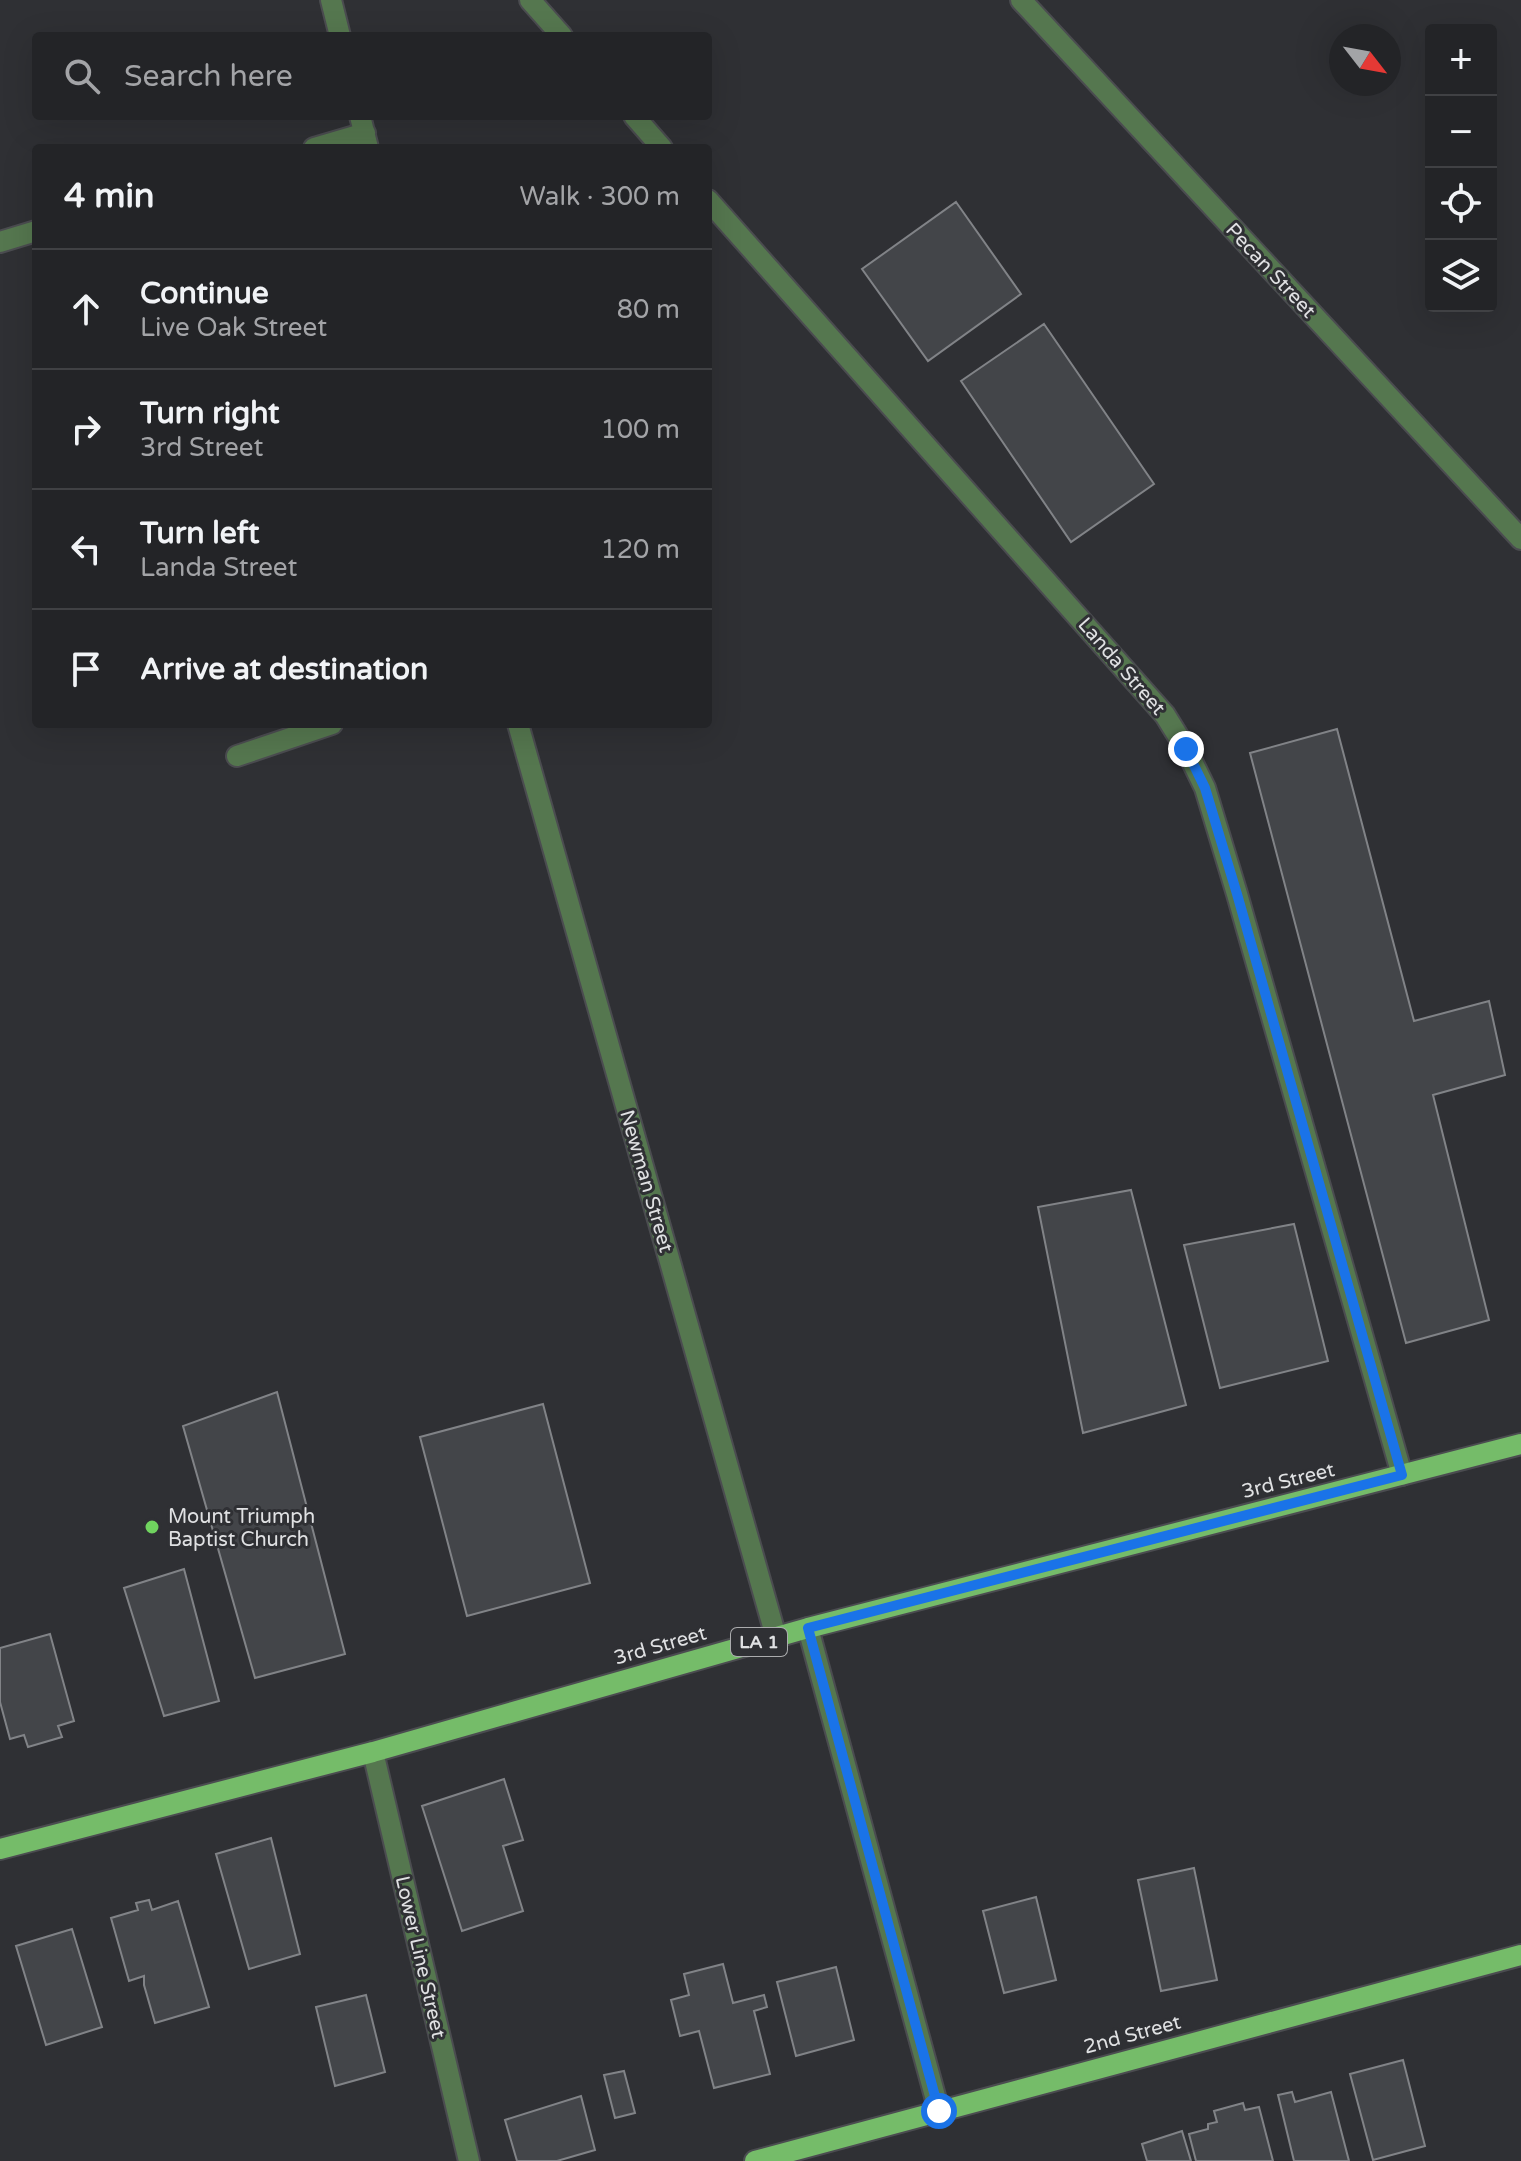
<!DOCTYPE html>
<html lang="en">
<head>
<meta charset="utf-8">
<style>
	body { margin:0; font-family:"Varela Round",sans-serif; background:#2f3033; color:#f1f3f6 }
	.controls { position:absolute; right:24px; top:24px; display:grid; overflow:hidden; border-radius:8px; box-shadow:0 8px 32px #0002 }
	.controls button { width:72px; height:72px; display:grid; place-items:center; padding:0; border:0; border-bottom:2px solid #404144; background:#232427; color:#f1f3f6; font:40px sans-serif }
	.compass { position:absolute; left:1329px; top:24px; width:72px; height:72px; border-radius:50%; background:#232427; box-shadow:0 8px 32px #0002; rotate:121deg }
	.stop { position:absolute; width:24px; height:24px; margin:-18px; border:6px solid #1a73e8; border-radius:50%; background:#fff }
	.stop.end { background:#1a73e8; border-color:#fff; box-shadow:0 2px 8px #0008 }
	.list { margin:0; padding:0; list-style:none }
	h2 { display:flex; justify-content:space-between; align-items:center; height:104px; margin:0; padding:0 32px; font-size:34px }
	h2 small { font-size:26px; font-weight:400; color:#a3a4a7 }
	.list li { display:grid; grid-template-columns:52px 1fr auto; gap:24px; align-items:center; box-sizing:border-box; height:120px; padding:0 32px; border-top:2px solid #404144 }
	.list b { display:block; font-size:30px; white-space:nowrap }
	.list p { margin:0; font-size:26px; white-space:nowrap; color:#a3a4a7 }
	.list em { font-size:26px; font-style:normal; color:#a3a4a7 }
	.icon { flex:none; width:44px; height:44px; fill:none; stroke:currentColor; stroke-width:2; stroke-linecap:round; stroke-linejoin:round }
	.map { position:relative; flex:none; width:1521px; height:2161px; overflow:hidden }
	.search { position:absolute; background:#232427; box-shadow:0 8px 32px #0002; left:32px; top:32px; width:680px; height:88px; display:flex; align-items:center; gap:20px; box-sizing:border-box; padding:0 28px; border-radius:8px; color:#a3a4a7; font-size:30px }
	.panel { position:absolute; background:#232427; box-shadow:0 8px 32px #0002; left:32px; top:144px; width:680px; height:584px; border-radius:8px }
	.map>svg:first-child { display:block }
	.building { fill:#434549; stroke:#818387; stroke-width:2 }
	.lines { fill:none; stroke-linecap:round; stroke-linejoin:round }
	.minor-casing { stroke:#4b4c50; stroke-width:24 }
	.major-casing { stroke:#4b4c50; stroke-width:24 }
	.minor { stroke:#55774f; stroke-width:20 }
	.major { stroke:#75bc69; stroke-width:20 }
	.route { stroke:#1a73e8; stroke-width:10 }
	.poi-dot { fill:#70d35f; stroke:#2f3034; stroke-width:3 }
	.labels { text-anchor:middle; stroke-width:6; stroke-linejoin:round; paint-order:stroke }
	.shield { fill:#2f3034; stroke:#abacae; stroke-width:2 }
	.shield-label { font-size:18px; font-weight:bold; fill:#e0e1e3 }
	.street-label { font-size:20px; fill:#e0e1e3; stroke:#2f3034 }
	.poi-label { font-size:20px; fill:#e0e1e3; stroke:#2f3034; text-anchor:start }
</style>
</head>
<body>
<div class="map">
<svg width="1521" height="2161" viewBox="0 0 1521 2161">
	<rect width="100%" height="100%" fill="#2f3034"/>
	<path class="building" d="M956,202L1021,294L928,361L862,269Z
		M1044,324L1154,484L1071,542L961,381Z
		M1337,729L1414,1021L1489,1001L1505,1075L1433,1095L1489,1320L1406,1343L1250,753Z
		M1131,1190L1186,1405L1083,1433L1038,1207Z
		M1294,1224L1328,1361L1220,1388L1184,1245Z
		M277,1392L345,1654L255,1678L183,1426Z
		M543,1404L590,1583L467,1616L420,1437Z
		M184,1569L219,1701L164,1716L124,1588Z
		M50,1634L74,1721L58,1726L62,1737L28,1747L24,1735L10,1739L0,1702V1648Z
		M504,1779L523,1840L503,1846L523,1911L462,1931L422,1806Z
		M271,1838L300,1954L249,1969L216,1854Z
		M1194,1868L1217,1980L1161,1991L1138,1880Z
		M1036,1897L1056,1980L1004,1993L983,1911Z
		M149,1900L152,1910L178,1901L209,2007L155,2023L144,1985V1976L129,1981L111,1918L138,1910L136,1903Z
		M72,1929L102,2027L46,2045L16,1946Z
		M723,1964L733,2003L764,1995L767,2007L754,2011L770,2074L714,2088L699,2031L680,2036L671,2000L689,1995L684,1974Z
		M836,1967L854,2040L796,2056L777,1982Z
		M366,1995L385,2072L335,2086L316,2007Z
		M1403,2060L1425,2146L1373,2160L1350,2074Z
		M624,2071L635,2113L615,2118L604,2075Z
		M1292,2092L1295,2102L1331,2092L1349,2161H1294L1278,2095Z
		M581,2096L595,2150L557,2161H517L505,2120Z
		M1243,2103L1245,2110L1259,2107L1273,2161H1196L1189,2134L1208,2129V2124L1217,2122L1214,2111Z
		M1182,2131L1191,2161H1147L1142,2144Z"/>
	<g class="lines">
		<defs>
			<path id="minor" d="M331,0L340,36
				M530,0L562,36
				M1021,0L1521,539
				M360,116L368,148
				M634,116L662,148
				M314,148L365,133
				M708,200L1165,715L1186,749L1205,788L1237,894L1402,1475
				M0,242L36,231
				M518,724L776,1637
				M237,756L332,724
				M808,1628L939,2111
				M373,1752L469,2161"/>
			<path id="major" d="M0,1849L373,1752L808,1628L1521,1444
				M755,2161L1521,1955"/>
		</defs>
		<use href="#minor" class="minor-casing"/>
		<use href="#major" class="major-casing"/>
		<use href="#minor" class="minor"/>
		<use href="#major" class="major"/>
	</g>
	<g class="lines">
		<path class="route" d="M939,2111L808,1628L1402,1475L1237,894L1205,788L1186,749"/>
	</g>
	<circle class="poi-dot" cx="152" cy="1527" r="8"/>
	<g class="labels">
		<rect class="shield" x="731" y="1628" width="56" height="28" rx="6"/>
		<g class="shield-label">
			<text x="759" y="1648">LA 1</text>
		</g>
		<g class="street-label">
			<text transform="translate(1271 270) rotate(47)" y="7">Pecan Street</text>
			<text transform="translate(1122 666) rotate(49)" y="7">Landa Street</text>
			<text transform="translate(647 1181) rotate(74)" y="7">Newman Street</text>
			<text transform="translate(1288 1480) rotate(-14)" y="7">3rd Street</text>
			<text transform="translate(660 1645) rotate(-16)" y="7">3rd Street</text>
			<text transform="translate(421 1957) rotate(77)" y="7">Lower Line Street</text>
			<text transform="translate(1132 2034) rotate(-15)" y="7">2nd Street</text>
		</g>
		<g class="poi-label">
			<text x="168" y="1523">Mount Triumph<tspan x="168" dy="23">Baptist Church</tspan></text>
		</g>
	</g>
</svg>
<div class="controls">
<button>+</button>
<button>−</button>
<button><svg class="icon" aria-label="locate" viewBox="0 0 24 24"><circle cx="12" cy="12" r="6"/><path d="M12 2v4M12 18v4M2 12h4M18 12h4"/></svg></button>
<button><svg class="icon" aria-label="layers" viewBox="0 0 24 24"><path d="M12 4l9 5-9 5-9-5zM3 14l9 5 9-5"/></svg></button>
</div>
<svg class="compass" viewBox="-18 -18 36 36"><path d="M0-13l5 13h-10z" fill="#e53935"/><path d="M0 13l5-13h-10z" fill="#a3a4a7"/></svg>
<div class="stop" style="left:939px;top:2111px"></div>
<div class="stop end" style="left:1186px;top:749px"></div>
<div class="search"><svg class="icon" aria-label="search" viewBox="0 0 24 24"><circle cx="10" cy="10" r="6"/><path d="M15 15l6 6"/></svg>Search here</div>
<section class="panel">
<h2>4 min<small>Walk · 300 m</small></h2>
<ul class="list">
<li><svg class="icon" aria-label="ahead" viewBox="0 0 24 24"><path d="M12 20V5M6 11l6-6 6 6"/></svg><div><b>Continue</b><p>Live Oak Street</p></div><em>80 m</em></li>
<li><svg class="icon" aria-label="right" viewBox="0 0 24 24"><path d="M7 20v-9h11M14 6l5 5-5 5"/></svg><div><b>Turn right</b><p>3rd Street</p></div><em>100 m</em></li>
<li><svg class="icon" aria-label="left" viewBox="0 0 24 24"><path d="M17 20v-9H6M10 6l-5 5 5 5"/></svg><div><b>Turn left</b><p>Landa Street</p></div><em>120 m</em></li>
<li><svg class="icon" aria-label="arrive" viewBox="0 0 24 24"><path d="M6 21V4h12l-3 4 3 4H6"/></svg><div><b>Arrive at destination</b></div></li>
</ul>
</section>
</div>
</body>
</html>
